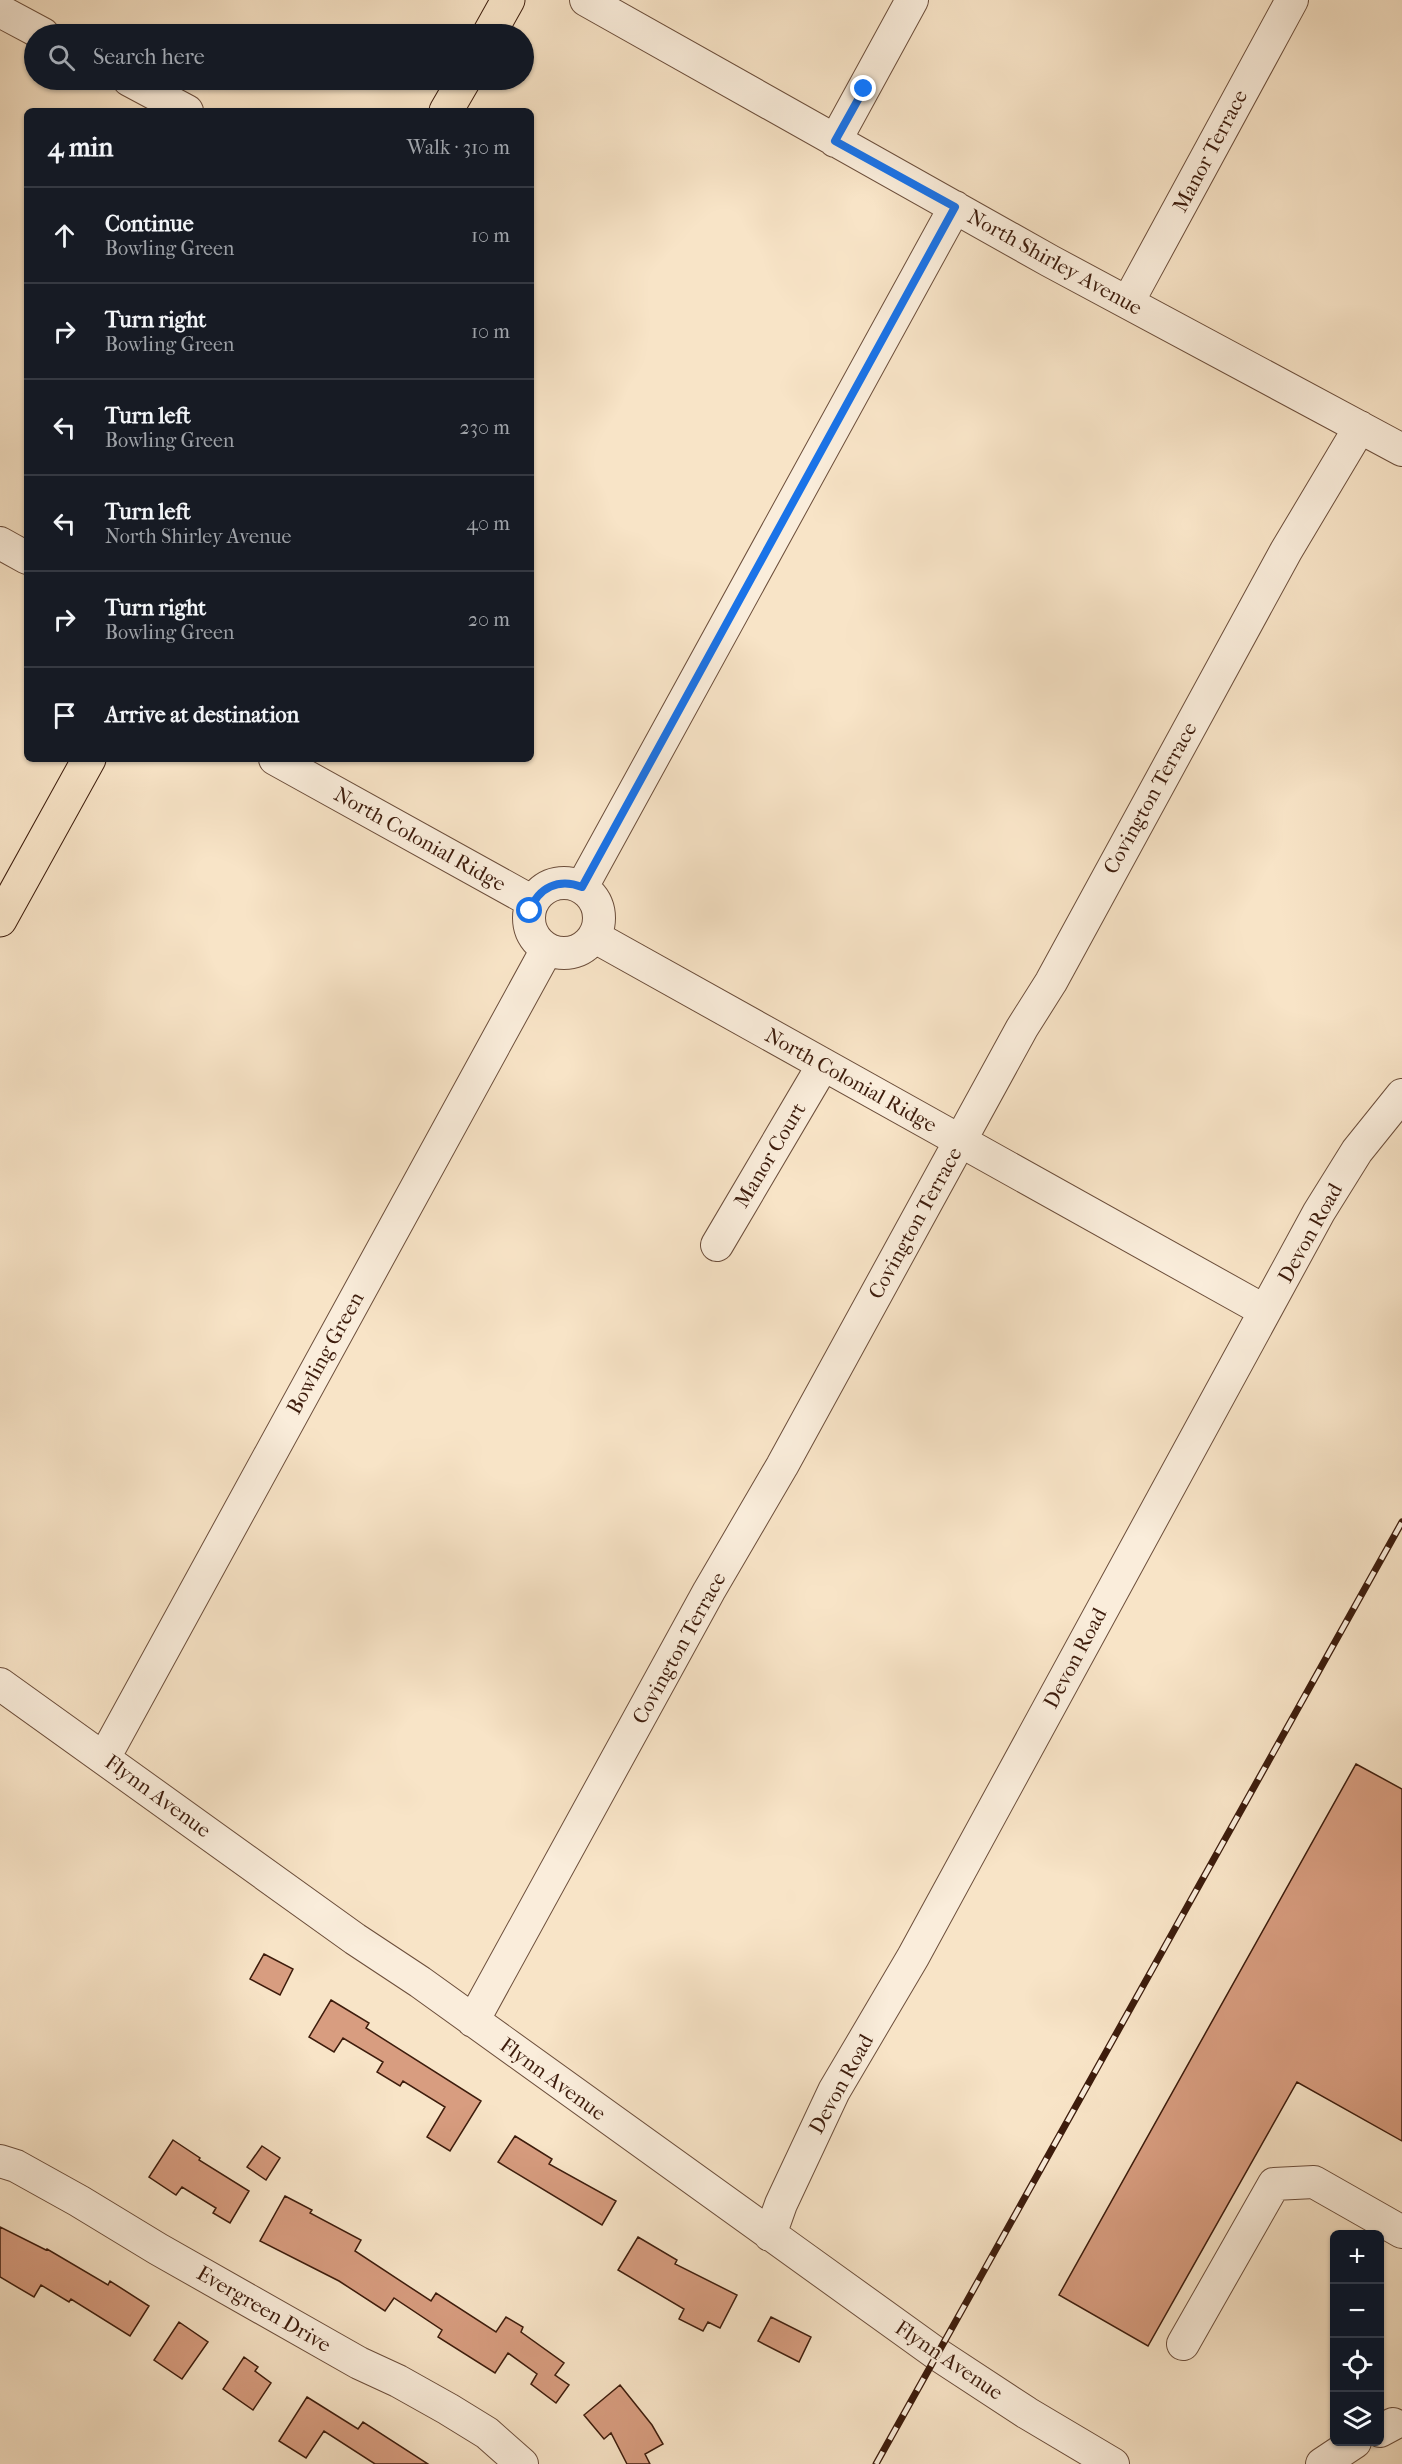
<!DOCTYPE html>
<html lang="en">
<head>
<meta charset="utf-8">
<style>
	body { margin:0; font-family:"IM FELL French Canon",serif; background:#242831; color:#f1f3f6 }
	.controls { position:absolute; right:18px; bottom:18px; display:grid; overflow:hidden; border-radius:9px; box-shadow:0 2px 4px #0004 }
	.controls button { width:54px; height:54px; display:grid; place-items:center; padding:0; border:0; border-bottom:2px solid #363941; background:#171b24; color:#f1f3f6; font:30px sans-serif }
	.stop { position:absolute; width:18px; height:18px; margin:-14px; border:4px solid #1a73e8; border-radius:50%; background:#fff }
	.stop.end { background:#1a73e8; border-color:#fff; box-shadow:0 2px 6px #0008 }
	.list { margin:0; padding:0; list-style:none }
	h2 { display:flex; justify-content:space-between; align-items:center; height:78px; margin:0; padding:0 24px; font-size:26px }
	h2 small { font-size:20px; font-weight:400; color:#9ea1a6 }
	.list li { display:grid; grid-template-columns:39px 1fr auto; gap:18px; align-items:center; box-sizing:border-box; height:96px; padding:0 24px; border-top:2px solid #363941 }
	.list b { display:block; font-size:22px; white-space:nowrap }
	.list p { margin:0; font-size:20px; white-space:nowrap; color:#9ea1a6 }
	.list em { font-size:20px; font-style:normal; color:#9ea1a6 }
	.icon { flex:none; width:33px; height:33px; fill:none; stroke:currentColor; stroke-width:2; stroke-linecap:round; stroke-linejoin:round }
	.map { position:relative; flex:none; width:1402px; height:2464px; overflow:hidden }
	.search { position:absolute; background:#171b24; box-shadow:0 2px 4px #0004; left:24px; top:24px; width:510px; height:66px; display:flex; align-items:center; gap:15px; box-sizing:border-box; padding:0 21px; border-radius:33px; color:#9ea1a6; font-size:22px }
	.panel { position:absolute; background:#171b24; box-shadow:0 2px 4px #0004; left:24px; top:108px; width:510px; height:654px; border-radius:9px }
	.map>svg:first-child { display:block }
	.building { fill:#d89d80; stroke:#3d1c0c; stroke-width:1.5 }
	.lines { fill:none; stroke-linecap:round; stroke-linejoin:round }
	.minor-casing { stroke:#6c4e3b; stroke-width:34 }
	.major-casing { stroke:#3d1c0c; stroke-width:35 }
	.minor { stroke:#faeddb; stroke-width:32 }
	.major { stroke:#f8e4c7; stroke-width:33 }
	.rail-casing { stroke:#3d1c0c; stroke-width:7 }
	.rail { stroke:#faeddb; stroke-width:4.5; stroke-dasharray:14; stroke-linecap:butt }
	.route { stroke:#1a73e8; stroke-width:8 }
	.labels { text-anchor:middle; stroke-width:4.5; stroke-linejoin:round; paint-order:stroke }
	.street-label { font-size:21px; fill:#3d1c0c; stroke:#faeddb }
</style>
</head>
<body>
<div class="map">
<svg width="1402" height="2464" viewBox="0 0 1402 2464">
	<rect width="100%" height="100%" fill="#f8e4c7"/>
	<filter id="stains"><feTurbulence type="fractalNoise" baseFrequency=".00333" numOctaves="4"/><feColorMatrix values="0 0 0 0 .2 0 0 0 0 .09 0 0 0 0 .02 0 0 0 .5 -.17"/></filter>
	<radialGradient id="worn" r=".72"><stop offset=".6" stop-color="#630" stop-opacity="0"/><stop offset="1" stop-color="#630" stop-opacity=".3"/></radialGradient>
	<path class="building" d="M1356,1764L1402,1789V2141L1297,2082L1148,2346L1059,2295Z
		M264,1954L293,1969L280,1995L250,1979Z
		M331,2000L369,2023L366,2028L481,2101L450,2151L427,2137L445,2107L403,2081L400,2086L377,2072L383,2062L343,2038L334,2052L309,2037Z
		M515,2136L552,2159L549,2164L616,2201L602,2225L498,2162Z
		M173,2140L200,2158L199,2160L249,2191L230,2223L213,2213L216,2208L182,2187L176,2195L149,2177Z
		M262,2146L280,2158L266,2180L247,2167Z
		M285,2196L312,2210L310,2213L361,2240L355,2251L431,2301L436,2293L496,2332L506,2317L523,2327L521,2332L564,2363L555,2375L569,2385L556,2403L531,2384L537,2374L508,2353L495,2373L438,2337L442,2330L394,2298L385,2311L339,2281L260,2241Z
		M0,2227L46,2250L47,2249L108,2285L110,2281L149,2306L130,2336L71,2299L69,2302L41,2285L34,2297L0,2277Z
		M638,2237L677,2260L675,2264L737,2295L720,2328L708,2322L703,2331L679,2319L684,2309L618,2270Z
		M771,2317L811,2337L799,2362L758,2341Z
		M179,2322L208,2342L182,2379L154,2360Z
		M244,2357L258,2367L255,2371L271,2383L253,2410L223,2389Z
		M620,2385L652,2425L663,2444L645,2454L650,2464H627L611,2433L604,2439L584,2415Z
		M307,2397L358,2429L363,2422L428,2464H375L324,2431L306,2458L279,2441Z"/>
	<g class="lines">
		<defs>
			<path id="minor" d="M586,0L1050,261L1402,450
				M0,11L43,34
				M129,80L187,111
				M835,141L912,0
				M1128,302L1292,0
				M0,543L27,558
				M275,759L533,902
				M529 918a35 35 0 1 1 70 0a35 35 0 1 1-70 0Z
				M582,887L955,207
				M595,937L1265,1311
				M717,1245L823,1065
				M0,1684L355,1939L420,1982L937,2354L1027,2413L1113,2464
				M104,1758L547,949
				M473,2021L709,1591L782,1466L1022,1028L1051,982L1286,551L1360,427
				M0,2161L16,2166L79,2201L158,2249L359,2363L398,2381L448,2409L487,2433L522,2464
				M770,2235L781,2204L834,2091L913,1957L1319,1212L1357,1151L1402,1095
				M1183,2344L1274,2184L1314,2182L1402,2232
				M1380,2431L1393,2424
				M1322,2464L1355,2442"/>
			<path id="major" d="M489,34L508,0
				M446,111L464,80
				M0,920L89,759"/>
		</defs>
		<use href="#minor" class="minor-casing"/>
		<use href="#major" class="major-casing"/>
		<use href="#minor" class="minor"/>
		<use href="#major" class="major"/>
		<defs>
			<path id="rail" d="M876,2464L1402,1522"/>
		</defs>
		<use href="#rail" class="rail-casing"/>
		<use href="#rail" class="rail"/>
	</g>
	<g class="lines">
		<path class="route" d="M530,911C538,887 559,878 582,887L955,207L835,141L864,89"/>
	</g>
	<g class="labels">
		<g class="street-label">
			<text transform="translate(1210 151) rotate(-62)" y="7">Manor Terrace</text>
			<text transform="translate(1055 262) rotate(29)" y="7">North Shirley Avenue</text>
			<text transform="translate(1150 798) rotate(-61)" y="7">Covington Terrace</text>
			<text transform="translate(420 839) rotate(29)" y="7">North Colonial Ridge</text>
			<text transform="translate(851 1080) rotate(29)" y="7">North Colonial Ridge</text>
			<text transform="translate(770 1155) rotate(-59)" y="7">Manor Court</text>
			<text transform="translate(915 1223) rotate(-61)" y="7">Covington Terrace</text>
			<text transform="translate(1310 1233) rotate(-61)" y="7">Devon Road</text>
			<text transform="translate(325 1353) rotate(-61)" y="7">Bowling Green</text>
			<text transform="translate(679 1648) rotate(-61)" y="7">Covington Terrace</text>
			<text transform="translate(1075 1658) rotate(-62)" y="7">Devon Road</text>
			<text transform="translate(158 1796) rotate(36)" y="7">Flynn Avenue</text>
			<text transform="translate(553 2079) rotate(36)" y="7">Flynn Avenue</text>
			<text transform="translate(841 2084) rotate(-61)" y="7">Devon Road</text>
			<text transform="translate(264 2309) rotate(30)" y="7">Evergreen Drive</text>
			<text transform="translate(949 2360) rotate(34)" y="7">Flynn Avenue</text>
		</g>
	</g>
	<rect width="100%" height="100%" filter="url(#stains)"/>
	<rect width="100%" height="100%" fill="url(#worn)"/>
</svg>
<div class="controls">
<button>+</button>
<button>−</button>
<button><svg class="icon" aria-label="locate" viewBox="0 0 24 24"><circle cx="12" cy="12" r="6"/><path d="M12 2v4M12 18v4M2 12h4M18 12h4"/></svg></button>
<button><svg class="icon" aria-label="layers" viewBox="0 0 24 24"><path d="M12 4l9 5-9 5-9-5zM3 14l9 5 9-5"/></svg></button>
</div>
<div class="stop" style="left:530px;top:911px"></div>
<div class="stop end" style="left:864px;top:89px"></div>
<div class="search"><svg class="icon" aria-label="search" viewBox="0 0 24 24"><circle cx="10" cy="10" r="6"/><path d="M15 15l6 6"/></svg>Search here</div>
<section class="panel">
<h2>4 min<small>Walk · 310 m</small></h2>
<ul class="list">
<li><svg class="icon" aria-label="ahead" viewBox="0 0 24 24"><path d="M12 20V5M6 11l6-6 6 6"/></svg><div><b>Continue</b><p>Bowling Green</p></div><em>10 m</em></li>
<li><svg class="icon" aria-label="right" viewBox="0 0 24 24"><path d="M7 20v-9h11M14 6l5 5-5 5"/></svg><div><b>Turn right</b><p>Bowling Green</p></div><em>10 m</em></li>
<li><svg class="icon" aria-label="left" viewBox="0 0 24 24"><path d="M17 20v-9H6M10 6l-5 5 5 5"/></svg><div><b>Turn left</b><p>Bowling Green</p></div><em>230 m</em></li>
<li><svg class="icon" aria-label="left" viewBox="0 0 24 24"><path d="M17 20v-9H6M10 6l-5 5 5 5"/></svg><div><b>Turn left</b><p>North Shirley Avenue</p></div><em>40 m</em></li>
<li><svg class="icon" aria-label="right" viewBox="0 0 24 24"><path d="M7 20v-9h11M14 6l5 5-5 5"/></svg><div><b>Turn right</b><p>Bowling Green</p></div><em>20 m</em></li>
<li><svg class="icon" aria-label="arrive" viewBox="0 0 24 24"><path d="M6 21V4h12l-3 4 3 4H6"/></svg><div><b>Arrive at destination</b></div></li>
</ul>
</section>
</div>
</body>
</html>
